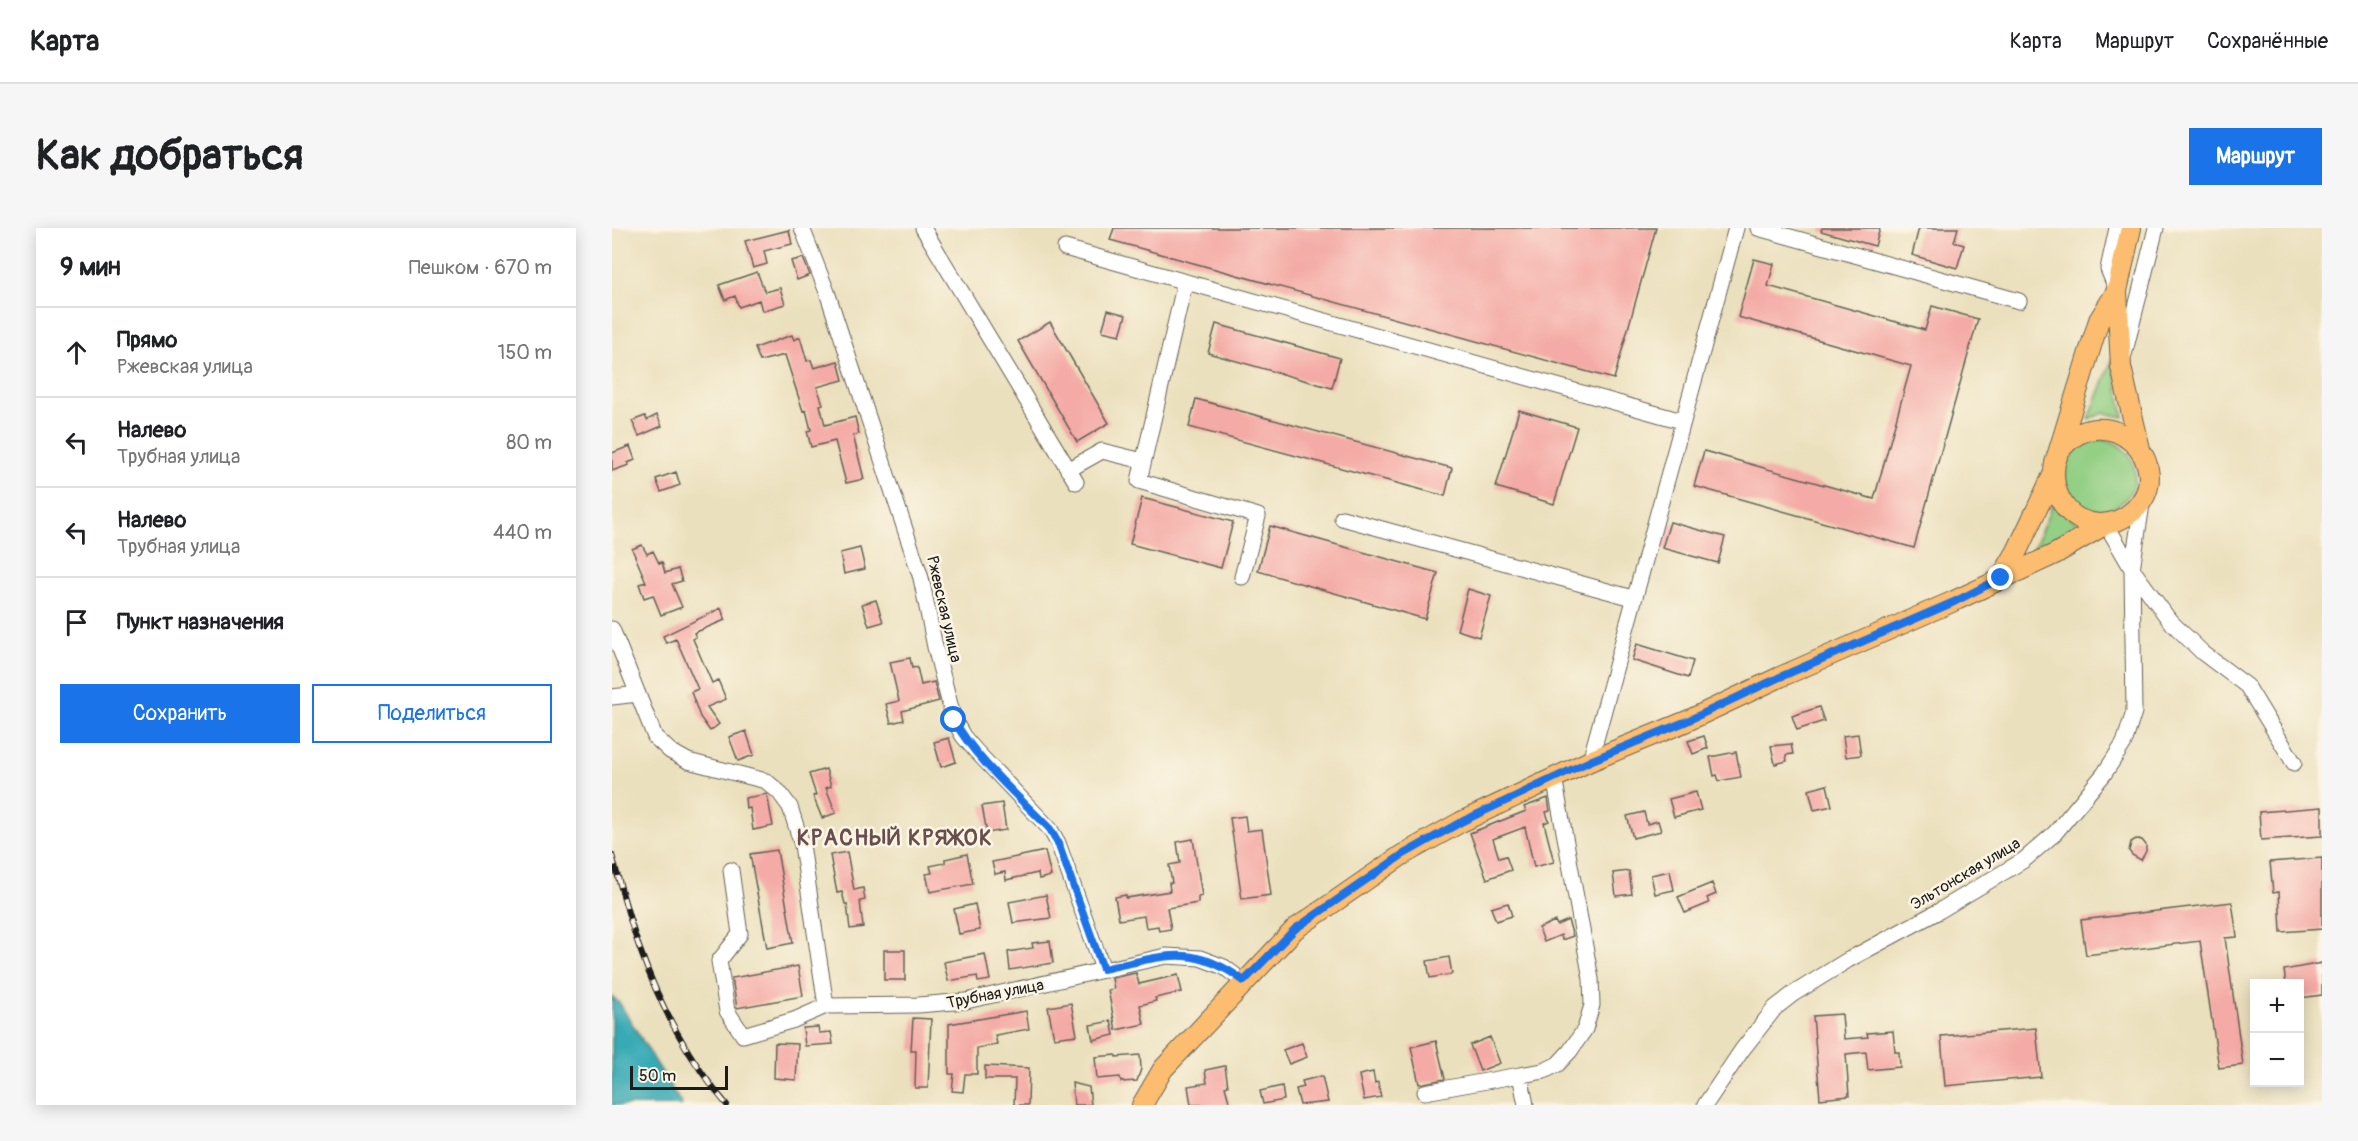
<!DOCTYPE html>
<html lang="ru">
<head>
<meta charset="utf-8">
<style>
	body { margin:0; font-family:Pangolin,sans-serif; background:#f6f6f6; color:#202124 }
	.controls { position:absolute; right:18px; bottom:18px; display:grid; overflow:hidden; border-radius:0px; box-shadow:0 3px 15px #0003 }
	.controls button { width:54px; height:54px; display:grid; place-items:center; padding:0; border:0; border-bottom:2px solid #e0e0e0; background:#fff; color:#202124; font:30px sans-serif }
	.scale { position:absolute; left:18px; bottom:15px; width:98px; box-sizing:border-box; padding-left:6px; border:3px solid #1c1c1c; border-top:0; font-size:16px; line-height:21px; white-space:nowrap; color:#1c1c1c; -webkit-text-stroke:4px #fcf5e5; paint-order:stroke }
	.stop { position:absolute; width:18px; height:18px; margin:-14px; border:4px solid #1a73e8; border-radius:50%; background:#fff }
	.stop.end { background:#1a73e8; border-color:#fff; box-shadow:0 2px 6px #0008 }
	.list { margin:0; padding:0; list-style:none }
	h2 { display:flex; justify-content:space-between; align-items:center; height:78px; margin:0; padding:0 24px; font-size:26px }
	h2 small { font-size:20px; font-weight:400; color:#757577 }
	.list li { display:grid; grid-template-columns:39px 1fr auto; gap:18px; align-items:center; box-sizing:border-box; height:90px; padding:0 24px; border-top:2px solid #e0e0e0 }
	.list b { display:block; font-size:22px; white-space:nowrap }
	.list p { margin:0; font-size:20px; white-space:nowrap; color:#757577 }
	.list em { font-size:20px; font-style:normal; color:#757577 }
	.actions { display:flex; gap:12px; padding:18px 24px }
	.actions a { flex:1; padding:14px 0; border:2px solid #1a73e8; border-radius:0px; text-align:center; font-size:21px; color:#1a73e8 }
	.actions .main { background:#1a73e8; color:#fff }
	.icon { flex:none; width:33px; height:33px; fill:none; stroke:currentColor; stroke-width:2; stroke-linecap:round; stroke-linejoin:round }
	.map { position:relative; flex:none; width:1710px; height:877px; overflow:hidden; border-radius:0px }
	header { display:flex; align-items:center; gap:36px; box-sizing:border-box; height:84px; padding:0 30px; background:#fff; border-bottom:2px solid #e0e0e0 }
	header strong { font-size:28px }
	nav { display:flex; gap:33px; margin-inline-start:auto; font-size:21px }
	.intro { display:flex; align-items:center; justify-content:space-between; box-sizing:border-box; height:144px; padding:0 36px }
	h1 { margin:0; font-size:42px }
	.button { padding:15px 27px; border-radius:0px; background:#1a73e8; color:#fff; font-size:21px; font-weight:700 }
	main { display:flex; gap:36px; padding:0 36px }
	aside { flex:1; background:#fff; border-radius:0px; box-shadow:0 3px 15px #0003 }
	.map>svg:first-child { display:block }
	.green { fill:#93cf84; stroke:#587650; stroke-width:1.5 }
	.water { fill:#39aab5; stroke:#2a6368; stroke-width:1.5 }
	.building { fill:#f4aaa6 }
	.lines { fill:none; stroke-linecap:round; stroke-linejoin:round }
	.minor-casing { stroke:#646154; stroke-width:17 }
	.major-casing { stroke:#646154; stroke-width:22 }
	.minor { stroke:#fff; stroke-width:15 }
	.major { stroke:#fcbd6f; stroke-width:20 }
	.rail-casing { stroke:#1c1c1c; stroke-width:6 }
	.rail { stroke:#fcf5e5; stroke-width:4; stroke-dasharray:11; stroke-linecap:butt }
	.route { stroke:#1a73e8; stroke-width:8 }
	.labels { text-anchor:middle; stroke-width:5; stroke-linejoin:round; paint-order:stroke }
	.street-label { font-size:16px; fill:#1c1c1c; stroke:#fcf5e5 }
	.district-label { font-size:22px; font-weight:bold; letter-spacing:1.5px; fill:#684e4c; stroke:#fcf5e5 }
</style>
</head>
<body>
<header>
<strong>Карта</strong>
<nav><a>Карта</a><a>Маршрут</a><a>Сохранённые</a></nav>
</header>
<div class="intro"><h1>Как добраться</h1><a class="button">Маршрут</a></div>
<main>
<aside>
<h2>9 мин<small>Пешком · 670 m</small></h2>
<ul class="list">
<li><svg class="icon" aria-label="ahead" viewBox="0 0 24 24"><path d="M12 20V5M6 11l6-6 6 6"/></svg><div><b>Прямо</b><p>Ржевская улица</p></div><em>150 m</em></li>
<li><svg class="icon" aria-label="left" viewBox="0 0 24 24"><path d="M17 20v-9H6M10 6l-5 5 5 5"/></svg><div><b>Налево</b><p>Трубная улица</p></div><em>80 m</em></li>
<li><svg class="icon" aria-label="left" viewBox="0 0 24 24"><path d="M17 20v-9H6M10 6l-5 5 5 5"/></svg><div><b>Налево</b><p>Трубная улица</p></div><em>440 m</em></li>
<li><svg class="icon" aria-label="arrive" viewBox="0 0 24 24"><path d="M6 21V4h12l-3 4 3 4H6"/></svg><div><b>Пункт назначения</b></div></li>
</ul>
<div class="actions"><a class="main">Сохранить</a><a>Поделиться</a></div>
</aside>
<div class="map">
<svg width="1710" height="877" viewBox="0 0 1710 877">
	<rect width="100%" height="100%" fill="#fcf5e5"/>
	<filter id="ink" filterUnits="userSpaceOnUse"><feTurbulence type="fractalNoise" baseFrequency=".0167" numOctaves="2"/><feDisplacementMap in="SourceGraphic" scale="12" xChannelSelector="R" yChannelSelector="G"/><feConvolveMatrix kernelMatrix="1 2 1 2 8 2 1 2 1" color-interpolation-filters="sRGB"/></filter>
	<filter id="wash" filterUnits="userSpaceOnUse"><feTurbulence type="fractalNoise" baseFrequency=".008" numOctaves="4" result="noise"/><feDisplacementMap in="SourceGraphic" scale="24" xChannelSelector="R" yChannelSelector="G"/><feGaussianBlur stdDeviation="1.35" result="paint"/><feColorMatrix in="noise" values="0 0 0 0 0 0 0 0 0 0 0 0 0 0 0 0 0 1.4 0 .05"/><feComposite in="paint" operator="in"/></filter>
	<g filter="url(#wash)">
		<rect width="100%" height="100%" fill="#ebe0bd"/>
		<path class="green" d="M1500,132L1512,189L1492,185L1477,191Z
			M1453 247a35 35 0 1 1 70 0a35 35 0 1 1-70 0Z
			M1442,273L1467,297L1420,325Z"/>
		<path class="water" d="M0,768L8,776L70,877H0Z"/>
		<g id="blocks">
			<path class="building" d="M502,0H1044L1002,151L498,12Z
				M1210,0H1268L1263,18L1209,3Z
				M1307,0H1346L1342,14L1352,17L1345,40L1300,27Z
				M177,2L180,16L152,23L155,36L141,40L133,13Z
				M191,30L198,47L185,52L179,33Z
				M1142,31L1162,36L1156,58L1313,102L1320,78L1366,91L1302,320L1082,258L1092,223L1262,271L1299,138L1126,89Z
				M145,44L153,64L168,60L173,76L150,83L147,72L127,79L123,68L113,72L107,57Z
				M496,82L514,87L508,107L490,103Z
				M438,94L497,195L465,214L406,113Z
				M604,96L728,130L720,160L596,125Z
				M180,107L182,112L188,109L195,133L199,132L202,140L226,133L231,152L205,159L211,176L208,177L213,197L243,189L247,206L241,207L252,251L234,255L223,213L199,219L195,203L199,202L194,182L191,183L173,127L148,133L143,120Z
				M584,171L840,240L833,268L577,199Z
				M907,182L965,199L942,276L884,259Z
				M45,187L50,198L27,208L20,193L33,188L35,192Z
				M18,218L23,232L16,235L17,237L0,243V225Z
				M64,244L68,257L49,264L44,251Z
				M530,270L621,294L609,340L518,316Z
				M1058,294L1113,309L1106,335L1050,320Z
				M658,298L826,345L813,391L646,343Z
				M30,317L35,326L41,323L47,335L50,334L53,345L66,341L70,353L60,356L70,379L49,387L41,367L32,370L27,356L34,354L20,321Z
				M248,320L253,341L232,346L228,325Z
				M856,361L879,368L867,409L845,402Z
				M264,372L271,394L257,398L250,376Z
				M109,380L113,392L82,405L84,409L81,411L100,455L106,452L114,471L95,479L107,496L98,503L88,489L79,464L86,461L64,411L54,415L51,408Z
				M1025,416L1081,433L1076,450L1020,432Z
				M298,430L300,440L305,439L309,457L322,454L327,473L290,483L292,492L279,495L274,476L287,473L278,434Z
				M1207,479L1212,493L1185,502L1180,488Z
				M134,503L142,527L126,533L117,509Z
				M1246,506L1249,527L1234,529L1231,508Z
				M1092,508L1096,520L1081,526L1076,513Z
				M337,510L344,534L329,539L322,514Z
				M1179,516L1181,526L1174,527L1175,533L1163,536L1159,518Z
				M1124,524L1129,549L1107,553L1105,547L1102,548L1098,529Z
				M214,541L219,558L214,560L224,585L210,590L201,568L204,567L197,546Z
				M1215,557L1220,578L1202,582L1197,562Z
				M1084,564L1089,582L1062,589L1057,571Z
				M155,566L161,598L141,602L138,580L134,581L133,570Z
				M936,570L938,583L934,584L937,593L932,595L942,634L922,639L913,599L881,611L887,630L894,628L899,642L875,651L858,605L914,583L912,579Z
				M390,575L394,602L375,605L370,578Z
				M1710,579V608L1649,612L1647,584Z
				M1032,584L1035,596L1046,593L1049,603L1021,610L1015,588Z
				M633,588L635,603L650,601L659,667L630,671L618,590Z
				M581,611L590,668L586,669V675L555,680L559,701L547,703L546,698L534,700L532,688L507,692L503,669L514,667V670L558,663L557,655H560L557,637L568,635L565,614Z
				M1524,611L1530,612L1534,617V623L1529,632L1520,627L1517,623L1519,614Z
				M165,622L181,715L155,720L138,626Z
				M433,623L439,648L427,651L426,645L394,652L393,644L383,646L380,634Z
				M235,624L242,662L251,660L253,672L248,673L251,699L238,701L235,676H233L230,664L225,665L218,627Z
				M355,626L361,656L318,664L314,646L320,645L318,638L333,635V631Z
				M1710,630V701L1669,704L1667,664L1661,665L1658,634Z
				M1017,643L1020,666L1004,668L1001,645Z
				M1058,643L1062,662L1043,666L1039,647Z
				M1100,655L1104,666L1095,670L1097,675L1073,685L1066,669Z
				M434,667L439,690L401,695L397,674Z
				M1620,674L1625,709L1613,710L1631,837L1607,840L1588,713L1474,727L1469,692Z
				M896,675L900,688L884,693L879,680Z
				M363,676L368,702L347,706L342,681Z
				M956,692L961,708L950,712L949,707L932,714L927,700L943,693L945,697Z
				M438,713L441,735L398,742L396,724L421,720L420,715Z
				M272,722H293V752H272Z
				M373,726L378,752L366,754L365,748L336,753L332,734Z
				M837,729L840,746L818,750L815,733Z
				M1710,735V767L1688,770V756H1674L1672,742Z
				M186,738L191,768L125,780L120,750Z
				M524,745L527,756L566,747L570,764L543,770L544,773L528,777L532,796L504,802L496,762L502,761L500,750Z
				M459,775L465,807L442,810L436,779Z
				M414,783L417,801L383,807L385,816L365,820V846H353L351,864L340,863L342,846H337V796Z
				M1230,786L1232,811L1256,809L1255,805L1281,803L1283,824H1287L1288,839L1256,842L1254,824L1234,826L1237,868L1208,871L1201,788Z
				M301,790L319,791L316,860H303L304,822H299Z
				M499,793L502,807L481,812L478,797Z
				M206,799L207,805L219,804L221,816L193,818L191,800Z
				M1424,800L1429,849L1333,858L1329,808Z
				M878,809L888,835L868,843L858,817Z
				M824,813L833,851L807,856L799,819Z
				M163,815L186,816L184,852L162,850Z
				M690,815L695,829L677,836L671,822Z
				M504,827V829L528,827L529,841L525,853L509,854L508,849L485,851L483,829Z
				M373,838L417,840L416,877H402L403,851H373Z
				M613,838L616,858L613,859L618,877H579L576,858L595,855L593,842Z
				M761,844L763,855L766,854L769,869L752,872L747,847Z
				M710,848L716,874L688,877L684,861L692,859L690,853Z
				M460,855L477,859L479,877H462Z
				M670,858L672,872L651,876L648,863Z"/>
		</g>
	</g>
	<g filter="url(#ink)">
		<use href="#blocks" fill-opacity="0" stroke="#646154" stroke-width="1.5"/>
		<g class="lines">
			<defs>
				<path id="minor" d="M190,0L215,64L309,350L323,419L342,492L351,508L363,522L438,601L446,615L491,741
					M311,0L464,254
					M1146,0L1407,73
					M453,20L1070,193
					M573,54L527,253L646,288L630,349
					M1505,63L1496,41L1505,0
					M1512,127L1544,0
					M456,242L490,223L531,233
					M730,290L1021,370
					M1494,296L1520,341L1558,393L1591,425L1635,458L1682,535
					M0,401L43,509L58,523L76,533L154,553L167,564L178,579L190,617L214,778
					M0,469L26,466
					M978,533L1124,0
					M119,642L128,706L107,733L115,783L131,807L182,792L214,778L306,777L354,773L554,728L588,730L612,739L632,754
					M908,847L932,843L946,836L958,823L973,801L980,777L979,751L942,549
					M813,864L908,847L914,877
					M1093,877L1130,822L1163,780L1181,766L1236,732L1327,683L1412,632L1443,605L1492,546L1512,515L1522,484L1520,341L1531,270"/>
				<path id="major" d="M1519,0L1505,63L1509,139L1528,221
					M1447,223C1494,163 1569,238 1522,282C1512,291 1501,296 1488,296C1455,295 1438,265 1443,235L1487,92L1505,63
					M1389,350L1405,323L1441,247
					M530,877L551,841L683,701L790,627L849,594L978,533L1075,493L1168,449L1342,373L1443,326L1494,296"/>
			</defs>
			<use href="#minor" class="minor-casing"/>
			<use href="#major" class="major-casing"/>
			<use href="#minor" class="minor"/>
			<use href="#major" class="major"/>
			<defs>
				<path id="rail" d="M0,627C9,659 17,693 29,724C48,778 78,834 115,877"/>
			</defs>
			<use href="#rail" class="rail-casing"/>
			<use href="#rail" class="rail"/>
		</g>
	</g>
	<g class="lines" filter="url(#ink)">
		<path class="route" d="M342,492C363,531 407,569 438,601L446,615L491,741C549,729 580,714 632,753L683,701L790,627L849,594L978,533L1075,493L1168,449L1342,374L1389,350"/>
	</g>
	<g class="labels">
		<g class="street-label">
			<text transform="translate(333 381) rotate(77)" y="6">Ржевская улица</text>
			<text transform="translate(1353 645) rotate(-31)" y="6">Эльтонская улица</text>
			<text transform="translate(383 765) rotate(-11)" y="6">Трубная улица</text>
		</g>
		<g class="district-label">
			<text x="283" y="617">КРАСНЫЙ КРЯЖОК</text>
		</g>
	</g>
</svg>
<div class="controls">
<button>+</button>
<button>−</button>
</div>
<div class="scale">50 m</div>
<div class="stop" style="left:342px;top:492px"></div>
<div class="stop end" style="left:1389px;top:350px"></div>
</div>
</main>
</body>
</html>
